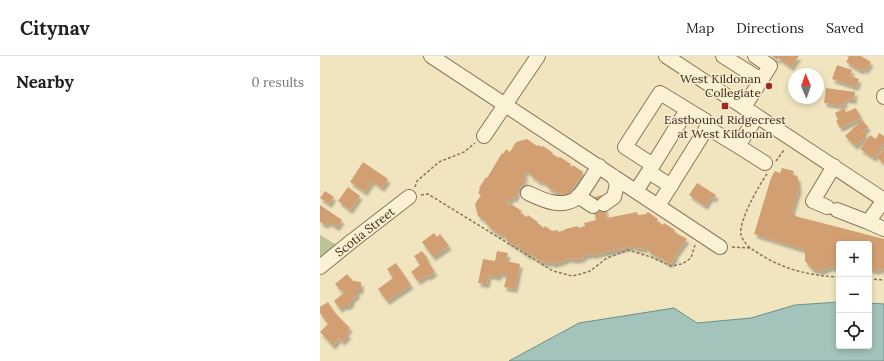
<!DOCTYPE html>
<html lang="en">
<head>
<meta charset="utf-8">
<style>
	body { margin:0; font-family:Lora,serif; background:#f2f2f2; color:#202124 }
	.controls { position:absolute; right:12px; bottom:12px; display:grid; overflow:hidden; border-radius:4px; box-shadow:0 2px 6px #0003 }
	.controls button { width:36px; height:36px; display:grid; place-items:center; padding:0; border:0; border-bottom:1px solid #e0e0e0; background:#fff; color:#202124; font:20px sans-serif }
	.compass { position:absolute; left:468px; top:12px; width:36px; height:36px; border-radius:50%; background:#fff; box-shadow:0 2px 6px #0003; rotate:358deg }
	.list { margin:0; padding:0; list-style:none }
	h2 { display:flex; justify-content:space-between; align-items:center; height:52px; margin:0; padding:0 16px; font-size:17px }
	h2 small { font-size:13px; font-weight:400; color:#757577 }
	.icon { flex:none; width:22px; height:22px; fill:none; stroke:currentColor; stroke-width:2; stroke-linecap:round; stroke-linejoin:round }
	.map { position:relative; flex:none; width:564px; height:305px; overflow:hidden }
	header { display:flex; align-items:center; gap:24px; box-sizing:border-box; height:56px; padding:0 20px; background:#fff; border-bottom:1px solid #e0e0e0 }
	header strong { font-size:19px }
	nav { display:flex; gap:22px; margin-inline-start:auto; font-size:14px }
	main { display:flex }
	aside { flex:1; background:#fff }
	.map>svg:first-child { display:block }
	.cemetery { fill:#bbc493 }
	.water { fill:#a3c3bb; stroke:#6a9189 }
	.building { fill:#d29f73; filter:url(#shadow) }
	.lines { fill:none; stroke-linecap:round; stroke-linejoin:round }
	.minor-casing { stroke:#8b7557; stroke-width:16 }
	.path { stroke:#8b7557; stroke-width:1.5; stroke-dasharray:3 2; stroke-linecap:butt }
	.minor { stroke:#fbf1d4; stroke-width:14 }
	.poi-dot { fill:#9e2822; stroke:#f8eed0; stroke-width:1.5 }
	.labels { text-anchor:middle; stroke-width:3; stroke-linejoin:round; paint-order:stroke }
	.poi-label { font-size:12px; fill:#3a2c1c; stroke:#f8eed0; text-anchor:end }
	.street-label { font-size:12px; fill:#3a2c1c; stroke:#f8eed0 }
</style>
</head>
<body>
<header>
<strong>Citynav</strong>
<nav><a>Map</a><a>Directions</a><a>Saved</a></nav>
</header>
<main>
<aside>
<h2>Nearby<small>0 results</small></h2>
<ul class="list">
</ul>
</aside>
<div class="map">
<svg width="564" height="305" viewBox="0 0 564 305">
	<defs>
		<filter id="shadow"><feDropShadow dx="2.5" dy="4" stdDeviation="1" flood-color="#0004"/></filter>
	</defs>
	<rect width="100%" height="100%" fill="#f1e5c0"/>
	<path class="cemetery" d="M0,179L20,191L0,206Z"/>
	<path class="water" d="M519,246V290H549V247L564,248V305H189L259,267L354,252L377,267L431,262L475,249Z"/>
	<path class="building" d="M452,0H479L471,11L458,2L457,4Z
		M527,0H541L551,6L546,14L543,12L541,15L526,6L529,1Z
		M517,9L532,14L530,20L539,23L536,31L512,23Z
		M506,32L535,36L534,44L525,43L524,50L504,47Z
		M524,52L526,56L536,52L541,62L520,72L516,65L518,64L515,57Z
		M542,64L548,71L543,76L547,79L535,90L525,80Z
		M559,77L564,80V87L554,102L540,93L550,79L556,83Z
		M207,83L217,90L218,89L222,91L223,90L233,97L232,98L239,102L240,101L251,108L250,109L252,111L253,109L263,116L262,119L247,140L238,136L237,137L227,131L228,129L221,125L220,126L210,119L211,118L206,115L204,118L206,119L203,124L206,125L196,136L198,137L194,143L192,141L189,146L187,144L186,147L190,149L191,148L202,155L200,157L207,161L208,159L218,166L217,167L224,172L225,170L232,175L238,174V176L245,174V173L258,170V172L265,170L264,167L276,164L271,142L282,139L287,162L317,156L318,159L326,158L328,156L338,163L337,165L343,169L344,167L355,174L354,176L367,183L355,199L356,200L351,207L349,208L338,200L337,201L327,194L328,192L326,191L323,194L321,192L315,193L314,190L272,199L271,198L263,200L264,202L252,204V202L244,204V205L232,208L231,206L226,207L223,205L222,207L210,197L209,200L198,192L200,190L198,188L196,191L186,184L187,182L181,178L180,179L170,172V171L166,168L167,166L158,160L155,148L161,139L158,137L160,133L159,132L166,121L167,122L182,97L183,98L186,93L190,96L196,86Z
		M564,92V107L557,102Z
		M43,106L68,123L62,132L52,125L45,136L30,126Z
		M462,112L474,115L473,119L478,121L479,133L472,155L475,158V160L564,183V214L559,213L558,215L549,213V188H519V213L511,211L501,215L492,213L485,205V194L434,178L451,122L455,115L460,117Z
		M377,127L396,139L394,143L391,141L385,150L369,139Z
		M28,131L40,140L30,154L18,145Z
		M5,135L14,141L9,148L0,142Z
		M0,149L22,164L17,171L8,166L6,169L0,166Z
		M114,177L117,181L120,178L129,190L113,201L102,186Z
		M102,195L108,203L107,204L115,216L108,221L107,219L98,225L91,216L100,209L94,200Z
		M177,195L188,197L186,205L200,208L195,233L184,231L187,219L179,217V221L169,219L167,228L158,227L163,203L175,205Z
		M76,207L91,229L67,245L58,233L73,222L67,213Z
		M27,218L33,225L41,226V234H37V239L32,243V246L28,250H23L20,253L14,245L26,235L20,234L15,228Z
		M8,246L15,257L30,272L26,277L29,279L22,286L19,282L13,290L0,276L8,268L0,257V251Z"/>
	<g class="lines">
		<defs>
			<path id="minor" d="M111,0L400,191
				M346,0L564,144
				M403,0L441,24
				M564,40V41
				M424,51L450,10L435,0
				M367,54L333,109L305,91L340,37L386,65L388,72L418,90
				M437,60L418,90L445,107
				M164,80L218,0
				M329,116L351,130
				M316,135L333,109
				M208,137C223,144 241,153 257,142C263,137 274,117 279,110
				M258,140L273,150
				M284,148L294,141L297,128L293,120
				M338,150L388,70
				M507,151L493,145L514,110
				M517,154L548,166L564,144
				M548,166L564,173
				M0,211L32,185L89,141"/>
		</defs>
		<use href="#minor" class="minor-casing"/>
		<path class="path" d="M456,105L464,94
			M447,118C439,129 418,166 421,179C424,188 431,193 438,197C462,213 490,220 519,221
			M95,131L97,125L119,106L144,96L155,87
			M101,139L108,138L233,215L252,220L261,218L270,215L287,202L308,194L331,201L351,210L362,208L371,202L375,189
			M412,191L430,192
			M549,223L564,224"/>
		<use href="#minor" class="minor"/>
	</g>
	<g class="poi-dot">
		<circle cx="449" cy="30" r="4"/>
		<rect x="401" y="46" width="8" height="8" rx="2"/>
	</g>
	<g class="labels">
		<g class="poi-label">
			<text x="441" y="27">West Kildonan<tspan x="441" dy="14">Collegiate</tspan></text>
			<text x="405" y="68" text-anchor="middle">Eastbound Ridgecrest<tspan x="405" dy="14">at West Kildonan</tspan></text>
		</g>
		<g class="street-label">
			<text transform="translate(45 176) rotate(-38)" y="4">Scotia Street</text>
		</g>
	</g>
</svg>
<div class="controls">
<button>+</button>
<button>−</button>
<button><svg class="icon" aria-label="locate" viewBox="0 0 24 24"><circle cx="12" cy="12" r="6"/><path d="M12 2v4M12 18v4M2 12h4M18 12h4"/></svg></button>
</div>
<svg class="compass" viewBox="-18 -18 36 36"><path d="M0-13l5 13h-10z" fill="#e53935"/><path d="M0 13l5-13h-10z" fill="#757577"/></svg>
</div>
</main>
</body>
</html>
